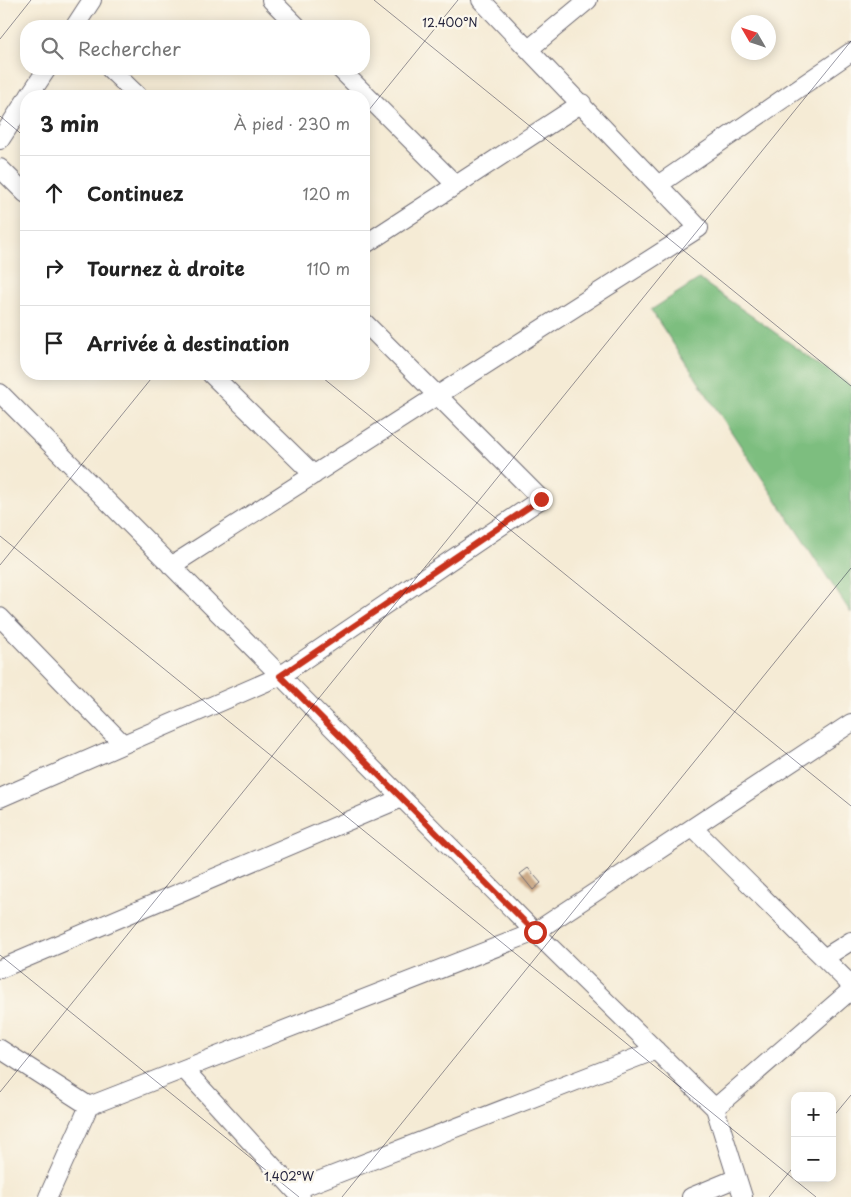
<!DOCTYPE html>
<html lang="fr">
<head>
<meta charset="utf-8">
<style>
	body { margin:0; font-family:"Playpen Sans",sans-serif; background:#f6f6f6; color:#222 }
	.controls { position:absolute; right:15px; bottom:15px; display:grid; overflow:hidden; border-radius:10px; box-shadow:0 2px 12px #0003 }
	.controls button { width:45px; height:45px; display:grid; place-items:center; padding:0; border:0; border-bottom:1px solid #e0e0e0; background:#fff; color:#222; font:25px sans-serif }
	.compass { position:absolute; left:731px; top:15px; width:45px; height:45px; border-radius:50%; background:#fff; box-shadow:0 2px 12px #0003; rotate:309deg }
	.stop { position:absolute; width:15px; height:15px; margin:-11px; border:4px solid #c8321e; border-radius:50%; background:#fff }
	.stop.end { background:#c8321e; border-color:#fff; box-shadow:0 1px 5px #0008 }
	.list { margin:0; padding:0; list-style:none }
	h2 { display:flex; justify-content:space-between; align-items:center; height:65px; margin:0; padding:0 20px; font-size:21px }
	h2 small { font-size:16px; font-weight:400; color:#767676 }
	.list li { display:grid; grid-template-columns:32px 1fr auto; gap:15px; align-items:center; box-sizing:border-box; height:75px; padding:0 20px; border-top:1px solid #e0e0e0 }
	.list b { display:block; font-size:19px; white-space:nowrap }
	.list em { font-size:16px; font-style:normal; color:#767676 }
	.icon { flex:none; width:28px; height:28px; fill:none; stroke:currentColor; stroke-width:2; stroke-linecap:round; stroke-linejoin:round }
	.map { position:relative; flex:none; width:851px; height:1197px; overflow:hidden }
	.search { position:absolute; background:#fff; box-shadow:0 2px 12px #0003; left:20px; top:20px; width:350px; height:55px; display:flex; align-items:center; gap:12px; box-sizing:border-box; padding:0 18px; border-radius:20px; color:#767676; font-size:19px }
	.panel { position:absolute; background:#fff; box-shadow:0 2px 12px #0003; left:20px; top:90px; width:350px; height:290px; border-radius:20px }
	.map>svg:first-child { display:block }
	.forest { fill:#7dbe7f; stroke:#50705d }
	.building { fill:#ccab89 }
	.lines { fill:none; stroke-linecap:round; stroke-linejoin:round }
	.minor-casing { stroke:#6c6871; stroke-width:20 }
	.minor { stroke:#fff; stroke-width:18 }
	.route { stroke:#c8321e; stroke-width:6 }
	.ticks { fill:none; stroke:#22223b; stroke-width:1; stroke-opacity:0.45 }
	.ticks-label { font-size:12px; text-anchor:middle; fill:#22223b; stroke:#fbf7ec; stroke-width:5; stroke-linejoin:round; paint-order:stroke }
</style>
</head>
<body>
<div class="map">
<svg width="851" height="1197" viewBox="0 0 851 1197">
	<rect width="100%" height="100%" fill="#fbf7ec"/>
	<filter id="ink" filterUnits="userSpaceOnUse"><feTurbulence type="fractalNoise" baseFrequency=".02" numOctaves="2"/><feDisplacementMap in="SourceGraphic" scale="10" xChannelSelector="R" yChannelSelector="G"/><feConvolveMatrix kernelMatrix="1 2 1 2 8 2 1 2 1" color-interpolation-filters="sRGB"/></filter>
	<filter id="wash" filterUnits="userSpaceOnUse"><feTurbulence type="fractalNoise" baseFrequency=".0096" numOctaves="4" result="noise"/><feDisplacementMap in="SourceGraphic" scale="20" xChannelSelector="R" yChannelSelector="G"/><feGaussianBlur stdDeviation="1.12" result="paint"/><feColorMatrix in="noise" values="0 0 0 0 0 0 0 0 0 0 0 0 0 0 0 0 0 1.4 0 .05"/><feComposite in="paint" operator="in"/></filter>
	<g filter="url(#wash)">
		<rect width="100%" height="100%" fill="#f5ebd5"/>
		<path class="forest" d="M699,279L851,386V613L651,310Z"/>
		<g id="blocks">
			<path class="building" d="M528,868L541,883L533,890L520,874Z"/>
		</g>
	</g>
	<g filter="url(#ink)">
		<use href="#blocks" fill-opacity="0" stroke="#6c6871" stroke-width="1"/>
		<g class="lines">
			<defs>
				<path id="minor" d="M271,0L297,26
					M75,26L92,0
					M529,49L588,0
					M110,69L138,96
					M340,69L456,185
					M29,96L47,69
					M0,140L26,100
					M0,168L26,194
					M658,185L851,52
					M364,245L582,103
					M211,374L314,475
					M0,393L535,932L715,1108L743,1197
					M171,566L699,228L481,0
					M0,617L123,744
					M0,798L280,676L541,499L364,322
					M693,828L851,985
					M824,958L851,941
					M0,969L402,798
					M0,1049L89,1106
					M184,1069L301,1197
					M715,1108L851,990
					M295,1190L656,1050
					M48,1197L89,1106L535,932L851,723
					M691,1197L737,1178"/>
			</defs>
			<use href="#minor" class="minor-casing"/>
			<use href="#minor" class="minor"/>
		</g>
	</g>
	<g class="lines" filter="url(#ink)">
		<path class="route" d="M535,932L280,676L541,499"/>
	</g>
	<path class="ticks" d="M374,0L851,386M0,39L31,0M0,116L26,138M364,116L458,0M318,374L851,806M0,536L816,1197M0,565L155,374M0,955L299,1197M0,1092L851,41M832,1118L851,1095M342,1197L851,568M769,1197L795,1165"/>
	<g class="ticks-label">
		<text x="450" y="27">12.400°N</text>
		<text x="289" y="1181">1.402°W</text>
	</g>
</svg>
<div class="controls">
<button>+</button>
<button>−</button>
</div>
<svg class="compass" viewBox="-18 -18 36 36"><path d="M0-13l5 13h-10z" fill="#e53935"/><path d="M0 13l5-13h-10z" fill="#767676"/></svg>
<div class="stop" style="left:535px;top:932px"></div>
<div class="stop end" style="left:541px;top:499px"></div>
<div class="search"><svg class="icon" aria-label="search" viewBox="0 0 24 24"><circle cx="10" cy="10" r="6"/><path d="M15 15l6 6"/></svg>Rechercher</div>
<section class="panel">
<h2>3 min<small>À pied · 230 m</small></h2>
<ul class="list">
<li><svg class="icon" aria-label="ahead" viewBox="0 0 24 24"><path d="M12 20V5M6 11l6-6 6 6"/></svg><div><b>Continuez</b></div><em>120 m</em></li>
<li><svg class="icon" aria-label="right" viewBox="0 0 24 24"><path d="M7 20v-9h11M14 6l5 5-5 5"/></svg><div><b>Tournez à droite</b></div><em>110 m</em></li>
<li><svg class="icon" aria-label="arrive" viewBox="0 0 24 24"><path d="M6 21V4h12l-3 4 3 4H6"/></svg><div><b>Arrivée à destination</b></div></li>
</ul>
</section>
</div>
</body>
</html>
